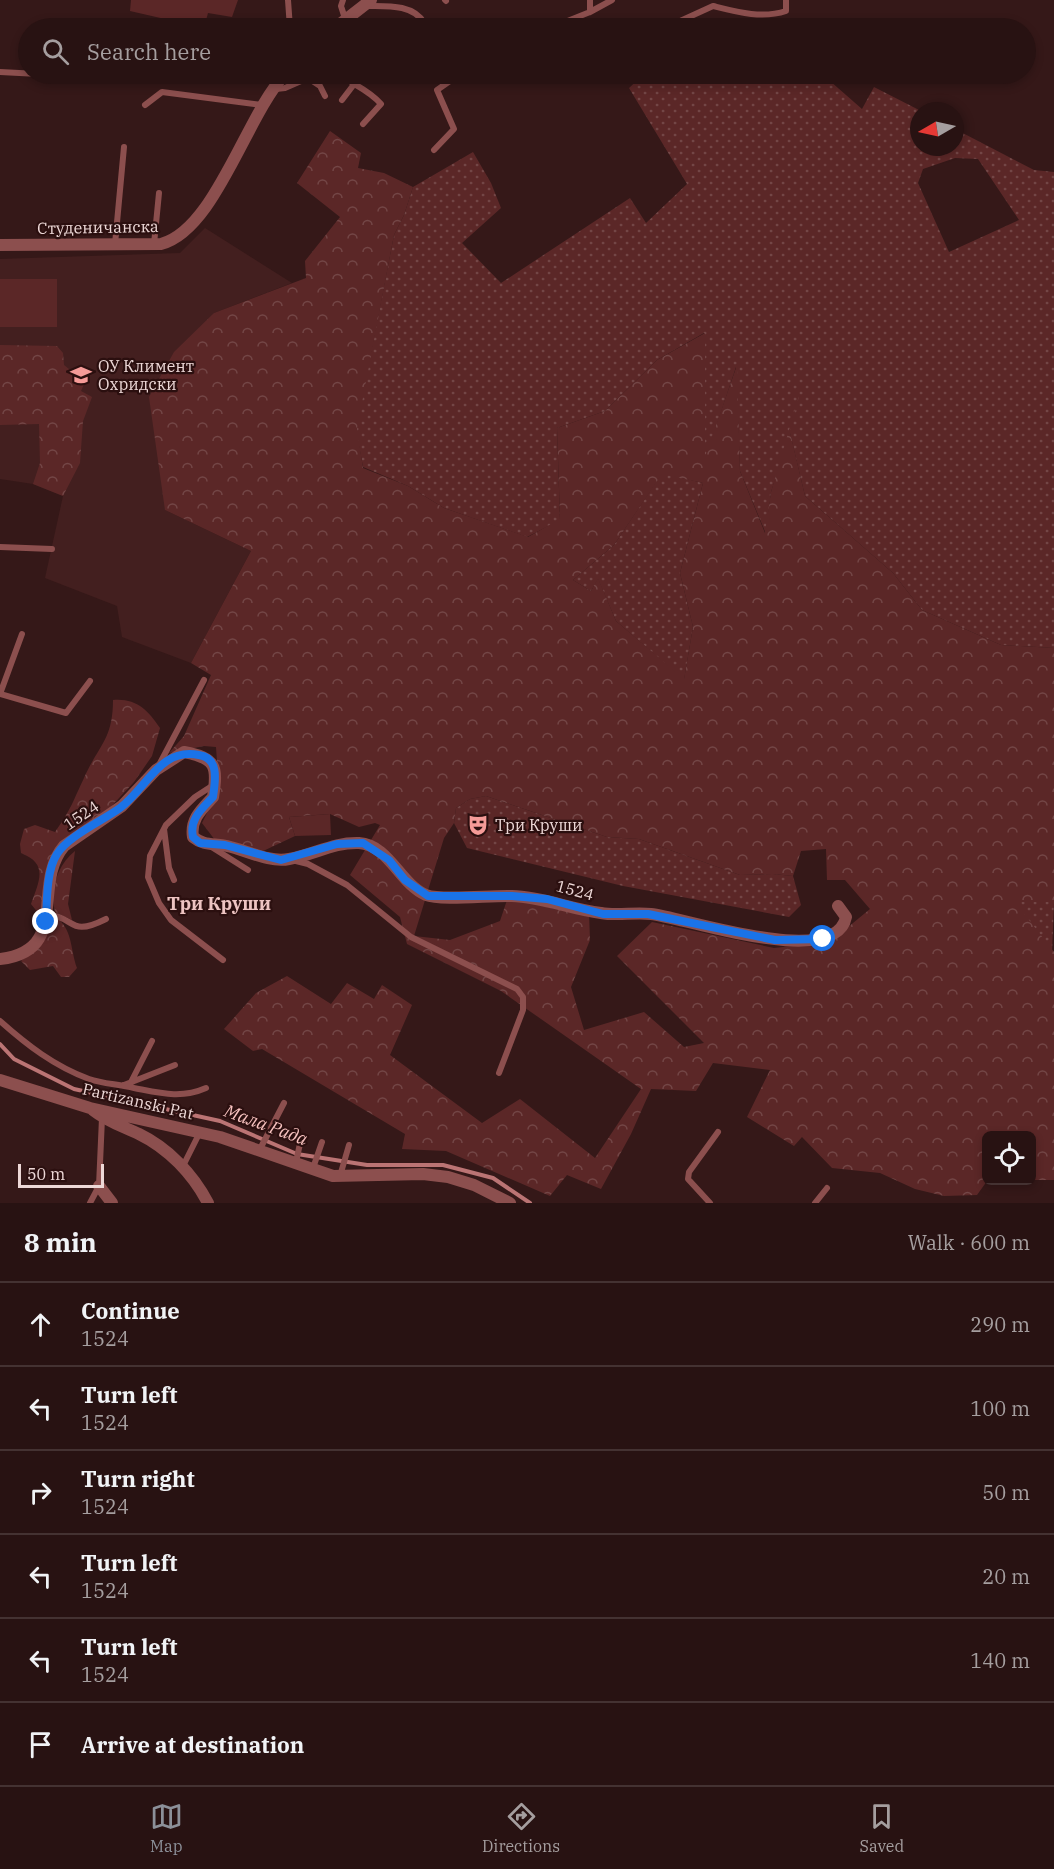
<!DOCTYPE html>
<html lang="en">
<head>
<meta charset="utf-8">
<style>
	body { margin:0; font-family:"IBM Plex Serif",serif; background:#342020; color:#f1f3f6 }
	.controls { position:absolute; right:18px; bottom:18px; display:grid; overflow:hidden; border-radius:9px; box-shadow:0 3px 9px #0003 }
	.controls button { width:54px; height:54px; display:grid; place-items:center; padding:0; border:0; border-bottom:2px solid #443232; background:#281212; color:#f1f3f6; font:30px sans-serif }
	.compass { position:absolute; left:910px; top:102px; width:54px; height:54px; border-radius:50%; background:#281212; box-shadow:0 3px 9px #0003; rotate:261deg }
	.scale { position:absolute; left:18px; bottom:15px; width:86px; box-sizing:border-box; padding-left:6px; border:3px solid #edd8d7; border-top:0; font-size:16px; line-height:21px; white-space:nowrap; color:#edd8d7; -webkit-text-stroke:4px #2b0f0f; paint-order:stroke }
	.stop { position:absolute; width:18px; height:18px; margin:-14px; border:4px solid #1a73e8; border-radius:50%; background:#fff }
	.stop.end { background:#1a73e8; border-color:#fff; box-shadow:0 2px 6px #0008 }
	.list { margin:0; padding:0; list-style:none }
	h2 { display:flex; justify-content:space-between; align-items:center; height:78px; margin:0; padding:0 24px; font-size:26px }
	h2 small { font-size:20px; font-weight:400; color:#a59e9f }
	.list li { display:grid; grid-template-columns:39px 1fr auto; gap:18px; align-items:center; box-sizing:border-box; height:84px; padding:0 24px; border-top:2px solid #443232 }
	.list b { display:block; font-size:22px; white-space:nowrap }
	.list p { margin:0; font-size:20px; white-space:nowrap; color:#a59e9f }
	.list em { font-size:20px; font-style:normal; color:#a59e9f }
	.icon { flex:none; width:33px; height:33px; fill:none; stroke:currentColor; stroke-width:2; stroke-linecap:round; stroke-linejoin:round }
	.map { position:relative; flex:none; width:1054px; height:1203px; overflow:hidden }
	.search { position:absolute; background:#281212; box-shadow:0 3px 9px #0003; left:18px; right:18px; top:18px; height:66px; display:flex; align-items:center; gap:15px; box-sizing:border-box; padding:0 21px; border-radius:33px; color:#a59e9f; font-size:22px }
	.sheet { height:582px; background:#281212 }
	nav { display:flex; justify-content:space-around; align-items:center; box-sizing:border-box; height:84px; border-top:2px solid #443232; background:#281212; font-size:16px; color:#a59e9f }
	nav a { display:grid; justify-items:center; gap:3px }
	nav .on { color:#8c9099 }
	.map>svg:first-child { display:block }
	.built { fill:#431f1f }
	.grass { fill:url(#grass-dots); fill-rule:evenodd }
	.forest { fill:url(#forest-crowns); fill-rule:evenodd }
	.park { fill:#5b2727 }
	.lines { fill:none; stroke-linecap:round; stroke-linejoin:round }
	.stream { stroke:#bb7474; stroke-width:4 }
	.lane { stroke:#8c4f4e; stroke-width:6 }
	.street { stroke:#8c4f4e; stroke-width:12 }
	.route { stroke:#1a73e8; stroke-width:8 }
	.labels { text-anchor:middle; stroke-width:4.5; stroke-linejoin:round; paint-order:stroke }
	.street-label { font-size:16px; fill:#edd8d7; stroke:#2b0f0f }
	.poi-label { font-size:16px; fill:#edd8d7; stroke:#2b0f0f; text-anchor:start }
	.neighbourhood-label { font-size:18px; font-weight:bold; fill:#edc4c2; stroke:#2b0f0f }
	.water-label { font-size:18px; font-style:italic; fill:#f7c2bf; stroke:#2b0f0f }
</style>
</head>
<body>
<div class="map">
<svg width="1054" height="1203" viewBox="0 0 1054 1203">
	<defs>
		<pattern id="grass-dots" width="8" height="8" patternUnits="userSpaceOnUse" patternTransform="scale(1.5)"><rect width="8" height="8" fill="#5b2727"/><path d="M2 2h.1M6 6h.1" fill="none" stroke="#734646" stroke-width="1.8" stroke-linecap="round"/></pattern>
		<pattern id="forest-crowns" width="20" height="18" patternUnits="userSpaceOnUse" patternTransform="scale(1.5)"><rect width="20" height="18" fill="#5b2727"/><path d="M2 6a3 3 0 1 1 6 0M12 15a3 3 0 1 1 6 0" fill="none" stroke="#734646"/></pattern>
	</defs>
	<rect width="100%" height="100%" fill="#351818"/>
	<path class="built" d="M205,228L292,283L214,313L165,510L251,551L191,663L122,637L117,606L45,578L63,496L33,484L0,479V259L180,253Z"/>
	<path class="grass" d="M644,74H822L862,109L874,87L921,111L919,147H955V129L1034,170L1054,172V648L1001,645L922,610L893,573L805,496L790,433L771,492L766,534L740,471L736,367L705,460L704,333L657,360L605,411L557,428L560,520L527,537L444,508L408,486L363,467L356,429L394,235L404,215L413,187L473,152L491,183L501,208L462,243L501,283L630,198L646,223L687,184L629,88ZM955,158L978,159L1019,220L949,252L918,183L923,169Z
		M662,473L703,483L680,573L693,627L684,680L616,621L598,579L591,591L573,580L614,545Z
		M486,796L607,837L639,839L740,875L773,874L793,876L801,905L789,917L623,886L467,848L454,823L456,808L470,799Z
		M1030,900L1054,902L1052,953L1014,902Z"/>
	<path class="forest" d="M330,131L361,153L358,168L384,173L413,187L404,215L394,235L357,429L363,468L408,486L444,508L528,537L560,519L557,428L605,411L657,360L705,333V457L737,365L740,471L765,533L771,492L800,392L790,432L805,496L893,573L922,610L1001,645L1054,648V902H1015L1054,952V1180H1032V1136H986L987,1181L977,1195L944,1196L915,1189L880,1173L832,1168L802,1137L794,1146L747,1117L770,1070L713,1063L696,1091L651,1089L631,1134L601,1189L567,1175L550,1196L446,1151L402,1149L405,1134L262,1049L253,1051L224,1029L256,993L287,976L331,1004L347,983L374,999L382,985L412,1005L390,1055L482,1123L520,1099L595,1158L641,1089L501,991L407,944L400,917L350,875L380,825L375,823L359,827L330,814L289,817L295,836L261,852L215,840L202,823L219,789L216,747L204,746L169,753L184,736L211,675L191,663L251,551L165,510L149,397L174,352L214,313L306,278L305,261L340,217L297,183ZM662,474L703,483L680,573L693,627L684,679L616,621L598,578L591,591L573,580L614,545ZM486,796L607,837L639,839L740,875L773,874L793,876L801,851L826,849L827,880H845L870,909L830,942L774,948L652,922L617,956L704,1043L684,1047L644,1012L584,1030L571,987L590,940L589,913L508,897L500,921L450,940L414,936L444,838L454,823L456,808L470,799Z
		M0,345L57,346L63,353L64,365L85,382L81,391L92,397L83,421L80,463L63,496L33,484L40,463L39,424L0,425Z
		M113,700C136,698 148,710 160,728L152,756L134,782L105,813L62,843L39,914L31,904C39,881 49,864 21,853L20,844L24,829L35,825L55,832C71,810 73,801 84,778C98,746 113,740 113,700Z
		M75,851L68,904L72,920L55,912C50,890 57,865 75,851Z
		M55,917C73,928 70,949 77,968L69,977H61L53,966L30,970L21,961L44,941Z"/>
	<path class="park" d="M131,0H238L232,17L208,13L204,28L130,11Z
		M0,279H57V327H0Z
		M330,814L331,835L295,836L289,817Z"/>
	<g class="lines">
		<path class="stream" d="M0,1044L14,1059L74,1089L220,1121L297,1154L367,1165H443L493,1178L530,1203"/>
		<path class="lane" d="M288,0L290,28
			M343,0L341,6L348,28
			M445,0L446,1
			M367,6C387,6 414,4 425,24
			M590,12L612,0
			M678,22L713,6C737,12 762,19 786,11V0
			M550,28L590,12V0
			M0,72L58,75
			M339,74C353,85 368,89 381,104L363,124
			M276,89L285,88L308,78L320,86L325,96
			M342,100L355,83
			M145,105L162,92L262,105
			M434,150L454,129L437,90L460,74
			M115,244L124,147
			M154,244L159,193
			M0,547L52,549
			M0,694L66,713L90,681
			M0,694L22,634
			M159,765L204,680
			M215,784L195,797L166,825L150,856L148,877L159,903L171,920L223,960
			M164,829L169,868L174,880
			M210,846L248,870
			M296,861L308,864L347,885L411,937L517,989L523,997V1010L499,1073
			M46,914C77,917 68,938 106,919
			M0,1021C27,1045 54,1066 89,1079C103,1084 119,1084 134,1088C160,1093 181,1099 206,1088
			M131,1082L152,1041
			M124,1085L175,1065
			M260,1149L284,1103
			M296,1162L301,1139
			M183,1166L200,1132
			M313,1168L322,1142
			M340,1176L349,1145
			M90,1203L99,1186L102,1118
			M710,1203L688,1179L689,1172L718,1132
			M815,1203L827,1188"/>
		<path class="street" d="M335,28L371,0
			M0,245L161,244C215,230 246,116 285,74
			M0,959C71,951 31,885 64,846L122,806L156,770L184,752C216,758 218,766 213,797C202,809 190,819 193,837C204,846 214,843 227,846C246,850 269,863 289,859C314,855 333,842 359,843C389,845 400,884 426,895C441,901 492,895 512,896C543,897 570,909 601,913C617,916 634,912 651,914C686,918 836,970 846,917L838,906
			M0,1080L90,1108L220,1137L333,1176L423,1174L448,1177L474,1185L510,1203
			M93,1110C108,1122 122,1126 139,1134C168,1148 193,1174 208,1203
			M99,1186L112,1203"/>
	</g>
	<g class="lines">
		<path class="route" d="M46,922C47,902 46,871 57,854C68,836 102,821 120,808C147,788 160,747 199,755C220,758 215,782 213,797C202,809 189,819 193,837L200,843L225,845L281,860L337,844L363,843L389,860L405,880L428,896H512L547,899L603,914H648L775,940L823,939"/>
	</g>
	<defs>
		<symbol id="school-bare" viewBox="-9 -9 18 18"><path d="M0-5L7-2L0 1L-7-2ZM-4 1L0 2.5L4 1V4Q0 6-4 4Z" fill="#f59b98" stroke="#2b0f0f" stroke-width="2.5" paint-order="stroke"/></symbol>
		<symbol id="theatre-bare" viewBox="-9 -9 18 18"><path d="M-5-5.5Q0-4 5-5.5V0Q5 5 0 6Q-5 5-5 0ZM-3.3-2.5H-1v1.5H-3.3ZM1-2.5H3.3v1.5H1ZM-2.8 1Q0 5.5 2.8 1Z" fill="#f59b98" stroke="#2b0f0f" stroke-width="2.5" paint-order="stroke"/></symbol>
	</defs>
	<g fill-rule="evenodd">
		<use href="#school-bare" x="66" y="360" width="30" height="30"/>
		<use href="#theatre-bare" x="463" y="810" width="30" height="30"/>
	</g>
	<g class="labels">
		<g class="street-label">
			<text transform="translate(98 227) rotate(-1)" y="6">Студеничанска</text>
			<text transform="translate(81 815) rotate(-34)" y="6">1524</text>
			<text transform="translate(575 890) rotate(15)" y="6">1524</text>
			<text transform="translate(138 1101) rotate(13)" y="6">Partizanski Pat</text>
		</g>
		<g class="poi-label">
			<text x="98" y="372">ОУ Климент<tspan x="98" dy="18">Охридски</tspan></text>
			<text x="495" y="831">Три Круши</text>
		</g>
		<g class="neighbourhood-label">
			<text x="219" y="910">Три Круши</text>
		</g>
		<g class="water-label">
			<text transform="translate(266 1125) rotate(20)" y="6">Мала Рада</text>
		</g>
	</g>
</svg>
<div class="controls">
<button><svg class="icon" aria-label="locate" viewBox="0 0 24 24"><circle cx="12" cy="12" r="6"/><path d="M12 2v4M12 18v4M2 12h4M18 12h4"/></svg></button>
</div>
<svg class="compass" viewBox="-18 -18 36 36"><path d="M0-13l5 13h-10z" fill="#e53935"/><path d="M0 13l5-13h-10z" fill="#a59e9f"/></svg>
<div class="scale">50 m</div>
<div class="stop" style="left:823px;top:939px"></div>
<div class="stop end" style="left:46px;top:922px"></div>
<div class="search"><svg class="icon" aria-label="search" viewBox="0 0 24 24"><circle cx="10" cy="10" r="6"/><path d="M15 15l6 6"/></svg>Search here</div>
</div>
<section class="sheet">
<h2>8 min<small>Walk · 600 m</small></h2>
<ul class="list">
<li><svg class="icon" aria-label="ahead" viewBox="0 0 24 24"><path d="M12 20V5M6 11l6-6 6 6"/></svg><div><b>Continue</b><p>1524</p></div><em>290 m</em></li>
<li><svg class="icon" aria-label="left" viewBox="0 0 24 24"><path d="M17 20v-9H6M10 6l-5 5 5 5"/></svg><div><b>Turn left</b><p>1524</p></div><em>100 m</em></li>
<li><svg class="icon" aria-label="right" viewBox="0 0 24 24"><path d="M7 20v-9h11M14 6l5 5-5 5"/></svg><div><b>Turn right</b><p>1524</p></div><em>50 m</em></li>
<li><svg class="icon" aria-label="left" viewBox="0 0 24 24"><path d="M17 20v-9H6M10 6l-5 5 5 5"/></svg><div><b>Turn left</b><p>1524</p></div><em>20 m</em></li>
<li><svg class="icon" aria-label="left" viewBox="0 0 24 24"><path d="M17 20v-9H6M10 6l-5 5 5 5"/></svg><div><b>Turn left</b><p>1524</p></div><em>140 m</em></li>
<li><svg class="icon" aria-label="arrive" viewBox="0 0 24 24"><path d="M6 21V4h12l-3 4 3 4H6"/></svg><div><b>Arrive at destination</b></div></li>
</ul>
</section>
<nav>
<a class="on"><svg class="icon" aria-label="map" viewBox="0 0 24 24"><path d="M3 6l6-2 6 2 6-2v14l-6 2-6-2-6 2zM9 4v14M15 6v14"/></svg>Map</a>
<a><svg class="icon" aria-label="directions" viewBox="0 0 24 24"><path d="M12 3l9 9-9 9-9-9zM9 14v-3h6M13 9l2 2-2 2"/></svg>Directions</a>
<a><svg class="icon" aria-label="saved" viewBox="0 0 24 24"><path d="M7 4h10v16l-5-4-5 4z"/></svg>Saved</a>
</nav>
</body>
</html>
